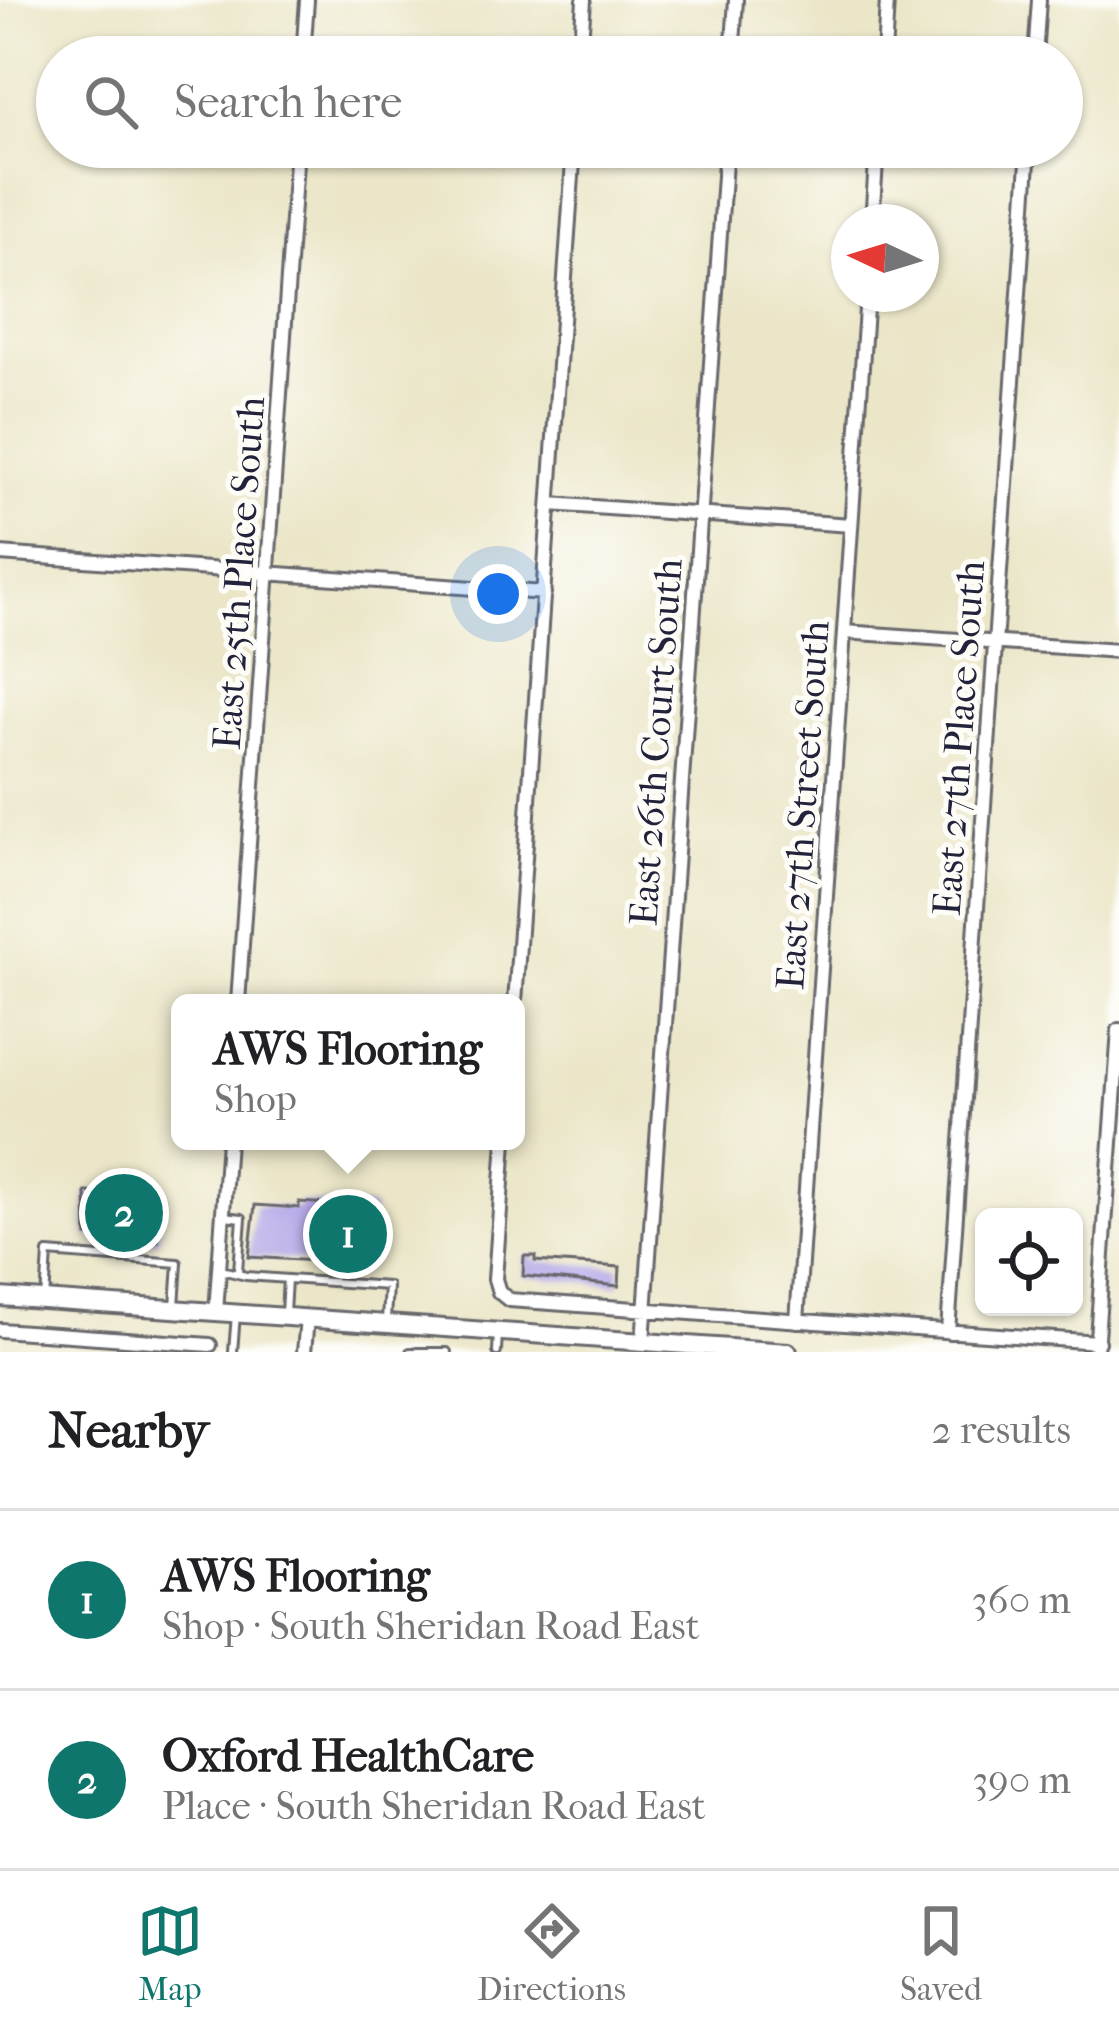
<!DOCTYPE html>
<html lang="en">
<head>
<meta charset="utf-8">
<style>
	body { margin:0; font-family:"IM FELL French Canon",serif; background:#f6f6f6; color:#202124 }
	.controls { position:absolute; right:36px; bottom:36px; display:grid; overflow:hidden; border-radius:18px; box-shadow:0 3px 9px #0004 }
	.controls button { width:108px; height:108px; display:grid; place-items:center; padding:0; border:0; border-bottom:3px solid #e0e0e0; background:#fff; color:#202124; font:60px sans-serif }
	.compass { position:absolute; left:831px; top:204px; width:108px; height:108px; border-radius:50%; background:#fff; box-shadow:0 3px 9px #0004; rotate:274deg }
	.you { position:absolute; left:498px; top:594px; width:42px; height:42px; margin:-30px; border:9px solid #fff; border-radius:50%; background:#1a73e8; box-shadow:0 0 0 18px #1a73e833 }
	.badge { display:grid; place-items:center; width:78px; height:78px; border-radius:50%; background:#0f766e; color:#fff; font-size:39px; font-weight:700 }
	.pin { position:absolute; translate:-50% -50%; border:6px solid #fff; box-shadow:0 3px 12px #0006 }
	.popup { position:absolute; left:171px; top:994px; width:354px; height:156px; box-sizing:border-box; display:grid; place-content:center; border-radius:18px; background:#fff; filter:drop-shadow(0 3px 9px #0005); font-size:39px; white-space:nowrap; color:#757577 }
	.popup b { font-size:45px; color:#202124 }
	.popup::after { content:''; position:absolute; left:50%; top:100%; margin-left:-24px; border:24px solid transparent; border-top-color:#fff }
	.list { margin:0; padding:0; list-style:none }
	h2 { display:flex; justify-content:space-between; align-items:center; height:156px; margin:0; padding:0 48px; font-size:51px }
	h2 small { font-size:39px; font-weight:400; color:#757577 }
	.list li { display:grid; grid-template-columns:78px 1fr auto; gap:36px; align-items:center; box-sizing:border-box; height:180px; padding:0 48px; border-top:3px solid #e0e0e0 }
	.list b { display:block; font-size:45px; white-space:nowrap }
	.list p { margin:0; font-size:39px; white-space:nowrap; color:#757577 }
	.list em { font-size:39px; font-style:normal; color:#757577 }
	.icon { flex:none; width:66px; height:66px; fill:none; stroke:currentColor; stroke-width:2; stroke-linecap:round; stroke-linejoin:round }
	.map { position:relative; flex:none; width:1119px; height:1352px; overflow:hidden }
	.search { position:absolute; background:#fff; box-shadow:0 3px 9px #0004; left:36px; right:36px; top:36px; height:132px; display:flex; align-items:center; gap:30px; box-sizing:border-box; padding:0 42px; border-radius:66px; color:#757577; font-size:45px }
	.sheet { height:516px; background:#fff }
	nav { display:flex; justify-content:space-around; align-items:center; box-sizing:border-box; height:168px; border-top:3px solid #e0e0e0; background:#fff; font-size:33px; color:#757577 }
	nav a { display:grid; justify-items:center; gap:6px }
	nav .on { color:#0f766e }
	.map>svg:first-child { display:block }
	.building { fill:#b5a7e8 }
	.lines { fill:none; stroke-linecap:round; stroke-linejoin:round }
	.service-casing { stroke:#68676c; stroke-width:12 }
	.minor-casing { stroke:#68676c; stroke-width:18 }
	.secondary-casing { stroke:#68676c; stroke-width:22 }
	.service { stroke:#fff; stroke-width:6 }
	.minor { stroke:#fff; stroke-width:12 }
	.secondary { stroke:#fff; stroke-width:16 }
	.labels { text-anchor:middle; stroke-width:10; stroke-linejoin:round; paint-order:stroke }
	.street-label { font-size:39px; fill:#22223b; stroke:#fdfcf7 }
</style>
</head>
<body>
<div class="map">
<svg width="1119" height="1352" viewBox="0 0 1119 1352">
	<rect width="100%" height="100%" fill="#fdfcf7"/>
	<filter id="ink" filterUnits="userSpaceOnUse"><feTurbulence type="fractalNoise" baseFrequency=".00833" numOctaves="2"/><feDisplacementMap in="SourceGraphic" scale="24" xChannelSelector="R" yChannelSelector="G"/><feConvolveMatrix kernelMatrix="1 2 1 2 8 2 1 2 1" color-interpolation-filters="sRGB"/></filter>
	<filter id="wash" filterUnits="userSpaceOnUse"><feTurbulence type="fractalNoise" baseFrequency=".004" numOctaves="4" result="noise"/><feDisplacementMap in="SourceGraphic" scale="48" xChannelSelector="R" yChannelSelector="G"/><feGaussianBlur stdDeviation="2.7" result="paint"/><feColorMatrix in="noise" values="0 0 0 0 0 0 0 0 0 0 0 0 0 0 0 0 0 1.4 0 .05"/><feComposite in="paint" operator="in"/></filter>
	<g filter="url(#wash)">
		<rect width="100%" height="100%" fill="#ebe6c8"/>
		<g id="blocks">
			<path class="building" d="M86,1192L164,1198L158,1241L133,1240L132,1252L112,1250L113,1238L87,1236Z
				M299,1202L373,1207L369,1264L249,1257L255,1205L299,1208Z
				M524,1256H535V1261L620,1267L619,1286L523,1276Z"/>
		</g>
	</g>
	<g filter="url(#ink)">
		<use href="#blocks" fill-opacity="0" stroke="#68676c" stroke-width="3"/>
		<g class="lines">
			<defs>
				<path id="service" d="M224,1216L242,1218L238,1271
					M221,1270L246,1276L388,1286L386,1320
					M45,1300L48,1253L178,1263L175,1306
					M285,1313L287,1279
					M233,1352L236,1314
					M410,1352H447
					M497,1352L498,1332"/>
				<path id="minor" d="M303,57L307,0
					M580,57L584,0
					M732,57L736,0
					M884,57L887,0
					M1035,57L1039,0
					M872,222L877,147
					M550,504L851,525
					M0,554L544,593
					M844,632L1119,651
					M238,1003L297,147
					M515,1003L574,147
					M505,1141L495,1279L499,1292L509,1300L1098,1342
					M216,1312L228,1141
					M797,1321L867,294
					M0,1330L210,1345
					M948,1332L1029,147
					M643,1342L726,147
					M304,1352L307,1318
					M1096,1352L1119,1030"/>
				<path id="secondary" d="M0,1297L788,1352"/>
			</defs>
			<use href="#service" class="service-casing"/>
			<use href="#minor" class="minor-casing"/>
			<use href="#secondary" class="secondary-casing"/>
			<use href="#service" class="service"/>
			<use href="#minor" class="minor"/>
			<use href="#secondary" class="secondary"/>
		</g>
	</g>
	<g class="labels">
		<g class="street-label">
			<text transform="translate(238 573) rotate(-86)" y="14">East 25th Place South</text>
			<text transform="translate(958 738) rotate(-86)" y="14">East 27th Place South</text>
			<text transform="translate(655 742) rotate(-86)" y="14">East 26th Court South</text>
			<text transform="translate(802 805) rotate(-86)" y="14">East 27th Street South</text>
		</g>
	</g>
</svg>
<div class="controls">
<button><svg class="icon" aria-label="locate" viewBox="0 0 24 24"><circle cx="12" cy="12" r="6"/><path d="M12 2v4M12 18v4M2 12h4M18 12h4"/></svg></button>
</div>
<svg class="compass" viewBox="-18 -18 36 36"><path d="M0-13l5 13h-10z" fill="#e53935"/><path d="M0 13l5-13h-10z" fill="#757577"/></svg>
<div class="you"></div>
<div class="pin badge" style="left:348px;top:1234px">1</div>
<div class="popup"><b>AWS Flooring</b>Shop</div>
<div class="pin badge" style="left:124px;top:1213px">2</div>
<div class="search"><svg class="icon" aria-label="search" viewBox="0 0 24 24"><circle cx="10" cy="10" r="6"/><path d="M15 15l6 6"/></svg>Search here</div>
</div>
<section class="sheet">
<h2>Nearby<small>2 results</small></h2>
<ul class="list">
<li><span class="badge">1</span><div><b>AWS Flooring</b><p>Shop · South Sheridan Road East</p></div><em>360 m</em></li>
<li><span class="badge">2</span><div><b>Oxford HealthCare</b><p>Place · South Sheridan Road East</p></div><em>390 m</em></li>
</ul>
</section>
<nav>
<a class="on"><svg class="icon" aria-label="map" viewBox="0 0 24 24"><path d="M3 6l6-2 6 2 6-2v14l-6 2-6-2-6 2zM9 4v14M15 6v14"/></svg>Map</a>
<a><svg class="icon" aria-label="directions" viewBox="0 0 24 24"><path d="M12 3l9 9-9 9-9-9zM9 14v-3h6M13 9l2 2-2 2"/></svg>Directions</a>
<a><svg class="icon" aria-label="saved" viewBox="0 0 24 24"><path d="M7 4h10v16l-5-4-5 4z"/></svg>Saved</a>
</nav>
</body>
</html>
